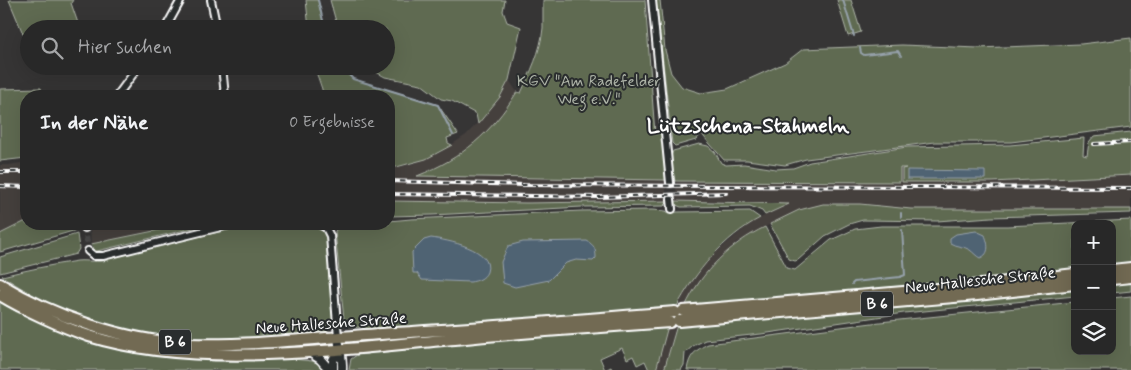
<!DOCTYPE html>
<html lang="de">
<head>
<meta charset="utf-8">
<style>
	body { margin:0; font-family:Mynerve,sans-serif; background:#343434; color:#f1f3f6 }
	.controls { position:absolute; right:15px; bottom:15px; display:grid; overflow:hidden; border-radius:10px; box-shadow:0 5px 20px #0002 }
	.controls button { width:45px; height:45px; display:grid; place-items:center; padding:0; border:0; border-bottom:1px solid #444445; background:#282828; color:#f1f3f6; font:25px sans-serif }
	.list { margin:0; padding:0; list-style:none }
	h2 { display:flex; justify-content:space-between; align-items:center; height:65px; margin:0; padding:0 20px; font-size:21px }
	h2 small { font-size:16px; font-weight:400; color:#a5a6a8 }
	.icon { flex:none; width:28px; height:28px; fill:none; stroke:currentColor; stroke-width:2; stroke-linecap:round; stroke-linejoin:round }
	.map { position:relative; flex:none; width:1131px; height:370px; overflow:hidden }
	.search { position:absolute; background:#282828; box-shadow:0 5px 20px #0002; left:20px; top:20px; width:375px; height:55px; display:flex; align-items:center; gap:12px; box-sizing:border-box; padding:0 18px; border-radius:28px; color:#a5a6a8; font-size:19px }
	.panel { position:absolute; background:#282828; box-shadow:0 5px 20px #0002; left:20px; top:90px; width:375px; height:140px; border-radius:20px }
	.map>svg:first-child { display:block }
	.built { fill:#453f3e }
	.green { fill:#5e6a51; stroke:#aeb4a8 }
	.water { fill:#506373; stroke:#96a1ab }
	.lines { fill:none; stroke-linecap:round; stroke-linejoin:round }
	.stream { stroke:#96a1ab; stroke-width:2 }
	.minor-tunnel { stroke:#4a4949; stroke-width:6; stroke-dasharray:6 3; stroke-linecap:butt }
	.minor-casing { stroke:#fff; stroke-width:10 }
	.tertiary-casing { stroke:#fff; stroke-width:11 }
	.primary-casing { stroke:#fff; stroke-width:14 }
	.minor { stroke:#2a2d2e; stroke-width:6 }
	.tertiary { stroke:#2a2d2e; stroke-width:8 }
	.primary { stroke:#726b52; stroke-width:10 }
	.rail-casing { stroke:#fff; stroke-width:4 }
	.rail { stroke:#2a2d2e; stroke-width:2; stroke-dasharray:5.5; stroke-linecap:butt }
	.labels { text-anchor:middle; stroke-width:4; stroke-linejoin:round; paint-order:stroke }
	.shield { fill:#2a2d2e; stroke:#bfc0c0; stroke-width:1 }
	.shield-label { font-size:15px; font-weight:bold; fill:#fff }
	.park-label { font-size:16px; fill:#aeb4a8; stroke:#2a2d2e }
	.street-label { font-size:16px; fill:#fff; stroke:#2a2d2e }
	.district-label { font-size:21px; font-weight:bold; fill:#fff; stroke:#2a2d2e }
</style>
</head>
<body>
<div class="map">
<svg width="1131" height="370" viewBox="0 0 1131 370">
	<rect width="100%" height="100%" fill="#363535"/>
	<filter id="ink" filterUnits="userSpaceOnUse"><feTurbulence type="fractalNoise" baseFrequency=".02" numOctaves="2"/><feDisplacementMap in="SourceGraphic" scale="10" xChannelSelector="R" yChannelSelector="G"/><feConvolveMatrix kernelMatrix="1 2 1 2 8 2 1 2 1" color-interpolation-filters="sRGB"/></filter>
	<g filter="url(#ink)">
		<path class="built" d="M509,80L517,92L494,125L470,147L458,156L444,164L418,175L666,180V201L527,203L389,201V169L412,164L439,153L466,135L489,111Z
			M26,162V221L0,234V165H9Z
			M900,168L992,169V182L1131,175V209H911L860,204H823L799,210L778,220L736,243L706,274L688,301L675,330L664,370H656L667,330L686,290L698,274L713,255L752,222L788,204L754,202L676,201V182L686,180L900,181Z
			M99,224H188L91,244L90,225Z"/>
		<path class="green" d="M9,0H73L71,3L80,29H29V48Z
			M306,0H318L325,29H309Z
			M330,0H505L503,11L507,22L521,27L509,80L500,97L478,124L476,114L452,101L441,99L421,84L385,77L365,66H386V29H338Z
			M543,0H645L655,134L661,133L666,171V180L417,176C463,158 491,133 517,92L521,93C530,73 541,51 543,28C543,19 543,9 543,0Z
			M656,0H660L665,50L671,73L682,87L701,93L727,89L785,63L803,49L902,45L978,48L1081,44L1131,38V127L1011,142H935L806,159L785,165L747,160H724L704,137L702,133L696,140L675,146L672,143Z
			M837,0H851L861,32L848,36Z
			M314,66H340L353,79L438,105L458,134L447,138L448,143L452,145L426,159L389,169V96H323L322,89Z
			M41,88L43,96H26V158L0,161V89Z
			M1131,132V175L992,182H902V169L906,168H900V182L675,181L670,159L673,151L699,144L708,146L715,152L721,163L726,165L744,164L776,169L793,168L810,162L907,147L1010,145L1084,138L1083,155L1087,156L1089,142L1094,136Z
			M389,201L527,203L666,201L667,203L664,206L582,207L432,215L389,216Z
			M676,201L789,204L765,215L762,211L750,206L681,207L676,205Z
			M823,204H860L911,209H1131V213L991,217L937,221L863,220L849,224L825,236L798,260L795,261L789,259L770,224L799,210Z
			M652,210L666,211L669,213L678,212L750,211L760,218C724,237 695,272 676,308L363,331V327C355,327 348,329 344,320L335,231L342,224H389V221L411,219L582,211Z
			M1131,220V264L1112,266V224H1075V270L941,285L685,307C701,272 731,243 765,227L787,268L795,270L831,240L855,229L881,226H1007Z
			M26,221V224H80V229L0,252V234Z
			M188,224H210L97,251L94,250L91,244Z
			M316,226L325,233L327,238L333,312C333,322 333,328 324,333L200,341L138,335L88,322L52,307L2,276C27,270 51,265 77,261C88,260 97,263 108,260V257L232,229Z
			M77,234L79,249L76,254L0,273V257Z
			M1131,281V291L1112,293V284Z
			M1075,288V296L904,313L761,334L705,340L693,346L685,353L684,365L681,370H664L677,325Z
			M1131,296V370H687C689,356 695,350 708,344L880,322L1075,302V351H1112V298Z
			M0,302L17,312L18,311L110,346L152,354L195,358H284L312,361L319,364L323,370H0Z
			M668,326L656,370H649L645,361L637,365L633,356L627,359L622,348L600,358L605,370L611,367L612,370H349L351,359L357,355L369,354L370,350Z"/>
		<path class="water" d="M907,170L985,171V179H907Z
			M976,231L985,235C988,243 991,254 980,258C976,256 974,253 970,250C964,246 956,247 950,243V238L956,234Z
			M431,238C446,240 495,249 487,272C484,279 477,281 470,282L422,280L417,273H413L412,252L424,240Z
			M587,241C594,245 596,249 596,258L593,261L576,260L566,263L549,280L515,287L503,283L501,262L508,246L523,242Z"/>
		<g class="lines">
			<path class="stream" d="M318,0L325,29
				M843,0L854,36
				M860,48L861,53L864,55L898,51L901,56
				M340,66L353,79L438,105L453,135
				M901,213V217
				M852,284L854,282L900,277L905,275L902,230"/>
			<path class="minor-tunnel" d="M670,183L671,199
				M85,228L88,251"/>
			<defs>
				<path id="minor" d="M211,0L217,29
					M652,0L670,183
					M165,29L181,0
					M222,66L225,96
					M117,96L139,66
					M671,199L672,209
					M319,224L326,228L330,236L338,337
					M85,228V224
					M88,251L94,256H103L233,224H260"/>
				<path id="tertiary" d="M338,337C339,348 343,359 342,370
					M309,352L320,359L330,370
					M333,370V360L339,349"/>
				<path id="primary" d="M1112,270L1131,268
					M1112,279L1131,277
					M0,284C54,317 125,341 189,344C253,346 317,338 381,334C479,328 577,320 675,312
					M0,295C25,310 62,327 89,336C199,370 341,349 455,339C526,332 598,327 670,322
					M683,311L972,286L1075,274
					M679,321L977,295L1075,284"/>
			</defs>
			<use href="#minor" class="minor-casing"/>
			<use href="#tertiary" class="tertiary-casing"/>
			<use href="#primary" class="primary-casing"/>
			<use href="#minor" class="minor"/>
			<use href="#tertiary" class="tertiary"/>
			<use href="#primary" class="primary"/>
			<defs>
				<path id="rail" d="M1094,144L1131,142
					M0,172H26
					M389,181L524,185L1131,188
					M0,186L26,187
					M389,194L599,197L726,193"/>
			</defs>
			<use href="#rail" class="rail-casing"/>
			<use href="#rail" class="rail"/>
		</g>
	</g>
	<g class="labels">
		<g class="shield">
			<rect x="861" y="291.5" width="32" height="25" rx="4"/>
			<rect x="159" y="329.5" width="32" height="25" rx="4"/>
		</g>
		<g class="shield-label">
			<text x="877" y="309">B 6</text>
			<text x="175" y="347">B 6</text>
		</g>
		<g class="park-label">
			<text x="589" y="86">KGV "Am Radefelder<tspan x="589" dy="18">Weg e.V."</tspan></text>
		</g>
		<g class="street-label">
			<text transform="translate(980 279) rotate(-6)" y="6">Neue Hallesche Straße</text>
			<text transform="translate(331 322) rotate(-4)" y="6">Neue Hallesche Straße</text>
		</g>
		<g class="district-label">
			<text x="748" y="132">Lützschena-Stahmeln</text>
		</g>
	</g>
</svg>
<div class="controls">
<button>+</button>
<button>−</button>
<button><svg class="icon" aria-label="layers" viewBox="0 0 24 24"><path d="M12 4l9 5-9 5-9-5zM3 14l9 5 9-5"/></svg></button>
</div>
<div class="search"><svg class="icon" aria-label="search" viewBox="0 0 24 24"><circle cx="10" cy="10" r="6"/><path d="M15 15l6 6"/></svg>Hier suchen</div>
<section class="panel">
<h2>In der Nähe<small>0 Ergebnisse</small></h2>
<ul class="list">
</ul>
</section>
</div>
</body>
</html>
